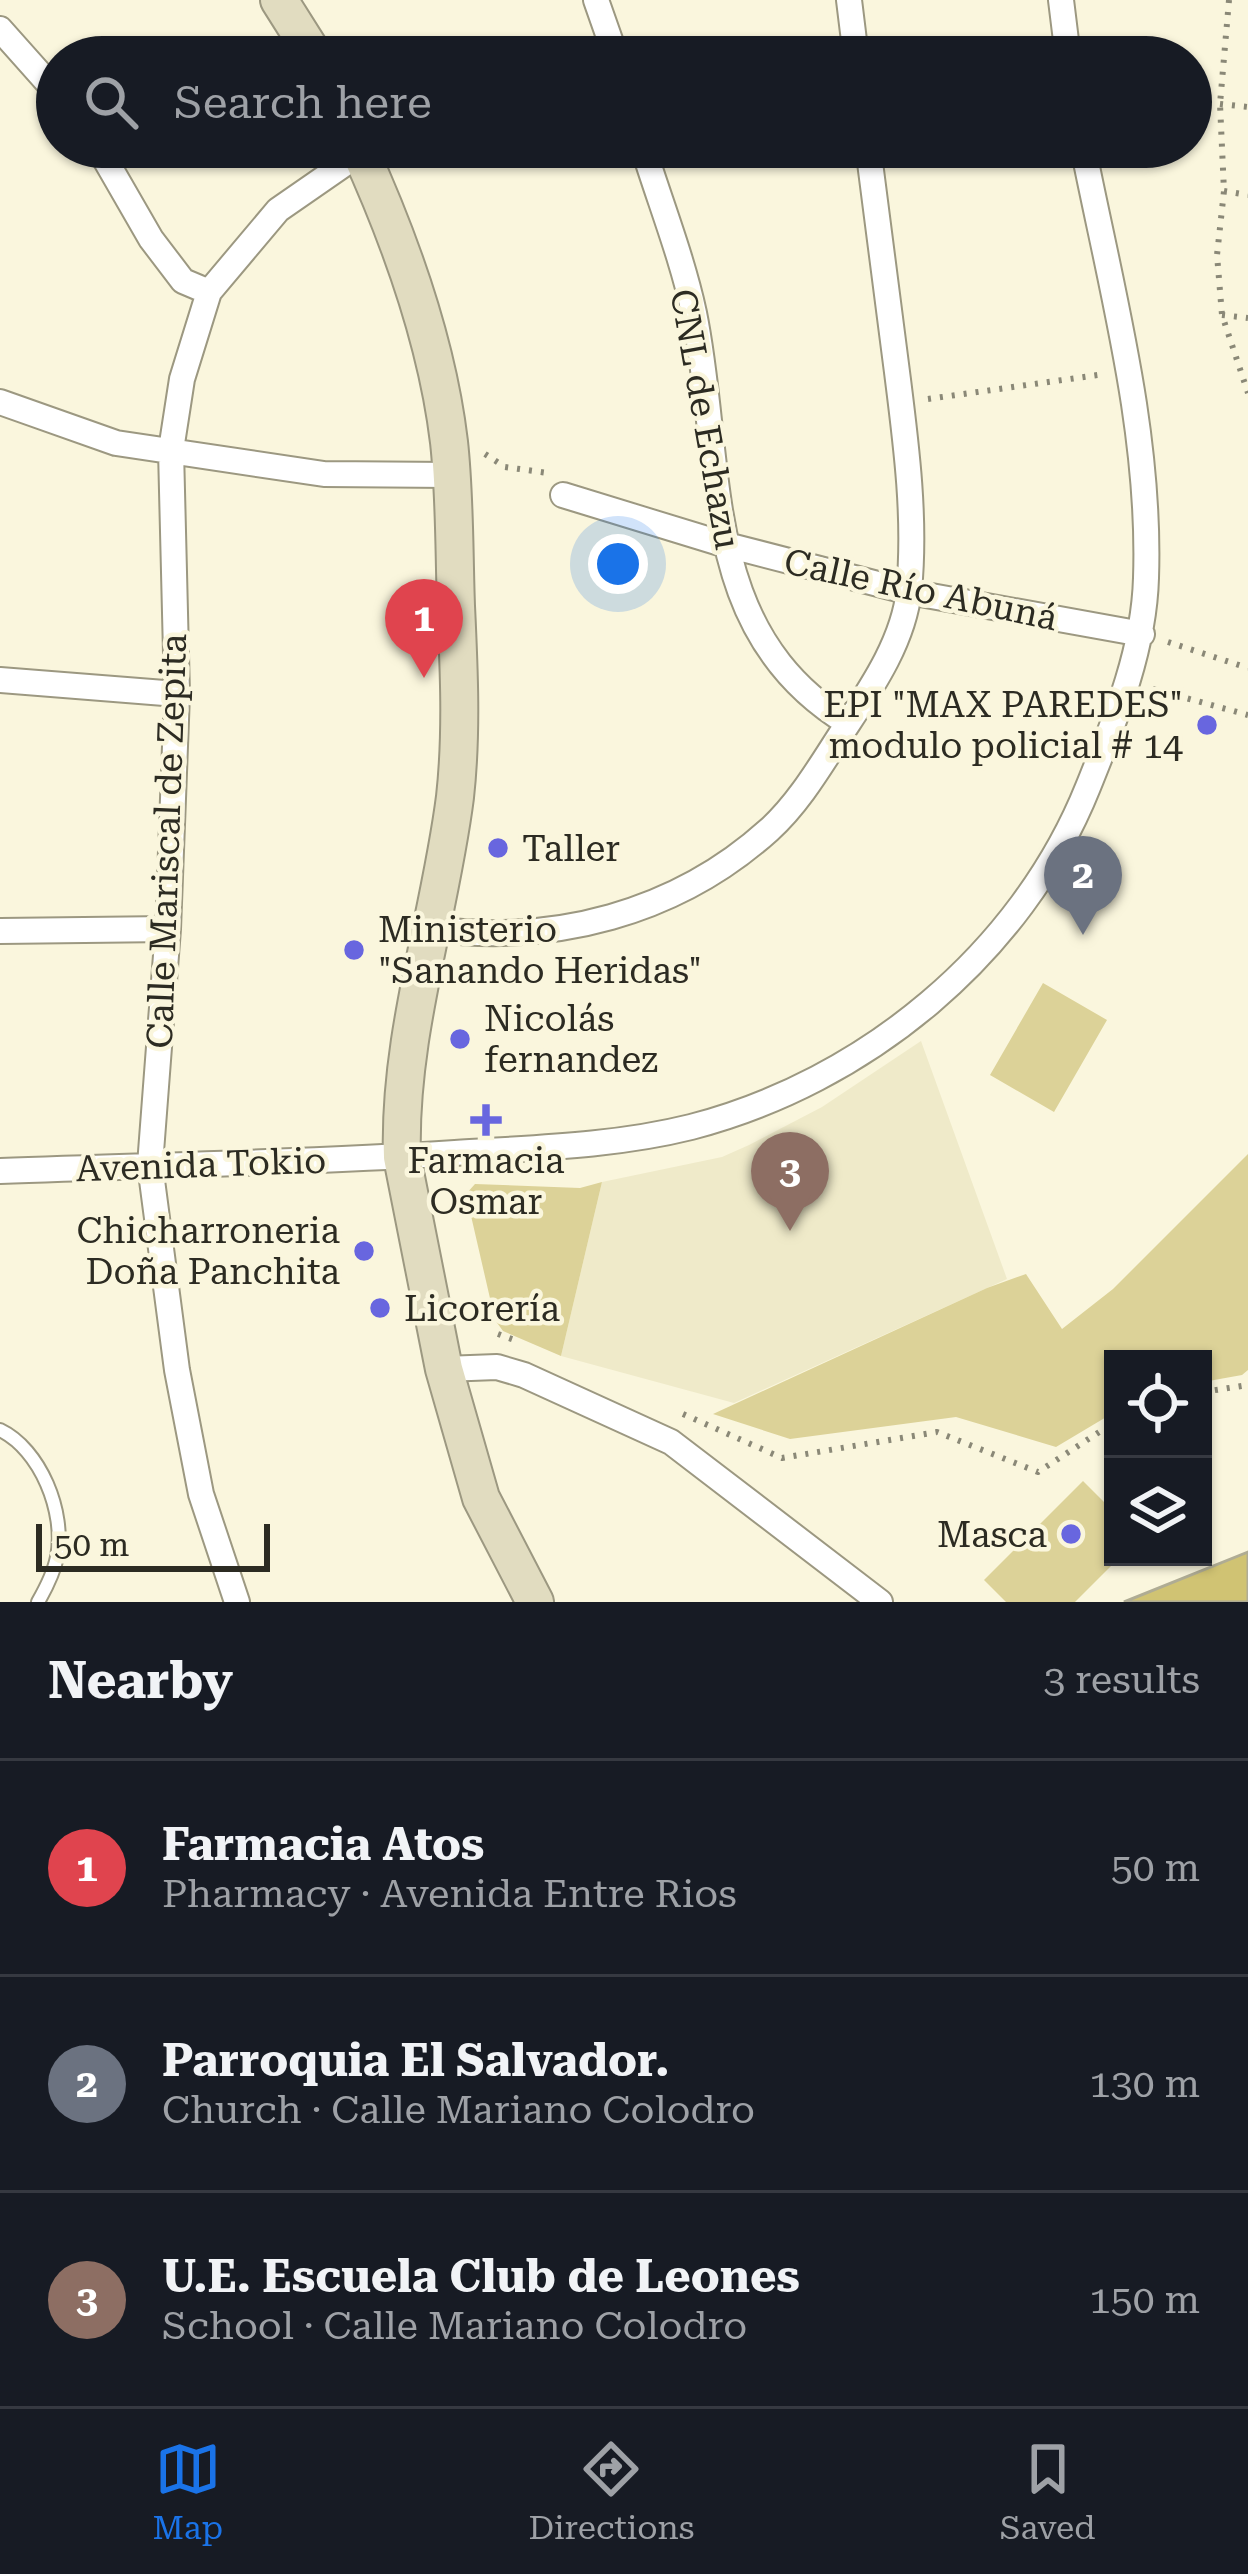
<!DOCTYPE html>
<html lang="en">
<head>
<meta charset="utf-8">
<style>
	body { margin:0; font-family:"Roboto Serif",serif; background:#20242c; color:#f1f3f6 }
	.controls { position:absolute; right:36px; bottom:36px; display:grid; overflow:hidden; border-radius:0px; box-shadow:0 3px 9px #0004 }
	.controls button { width:108px; height:108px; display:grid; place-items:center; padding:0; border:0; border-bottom:3px solid #363941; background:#171b24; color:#f1f3f6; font:60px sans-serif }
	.scale { position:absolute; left:36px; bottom:30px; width:234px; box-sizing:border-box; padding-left:12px; border:6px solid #2c2b22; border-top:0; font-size:33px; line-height:42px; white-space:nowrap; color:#2c2b22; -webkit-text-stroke:9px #faf6dd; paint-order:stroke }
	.you { position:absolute; left:618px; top:564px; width:42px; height:42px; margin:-30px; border:9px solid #fff; border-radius:50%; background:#1a73e8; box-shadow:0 0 0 18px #1a73e833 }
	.badge { display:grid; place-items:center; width:78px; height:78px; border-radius:50%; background:#1a73e8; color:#fff; font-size:39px; font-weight:700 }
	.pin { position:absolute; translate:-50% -99px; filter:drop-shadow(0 3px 6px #0008) }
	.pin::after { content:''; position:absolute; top:63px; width:42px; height:36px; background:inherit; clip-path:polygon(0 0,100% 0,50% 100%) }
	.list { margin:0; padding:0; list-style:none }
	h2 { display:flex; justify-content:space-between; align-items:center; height:156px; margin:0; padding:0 48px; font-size:51px }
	h2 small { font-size:39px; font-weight:400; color:#9ea1a6 }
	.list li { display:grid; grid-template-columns:78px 1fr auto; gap:36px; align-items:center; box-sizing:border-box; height:216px; padding:0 48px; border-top:3px solid #363941 }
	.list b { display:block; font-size:45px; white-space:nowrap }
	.list p { margin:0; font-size:39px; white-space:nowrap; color:#9ea1a6 }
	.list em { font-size:39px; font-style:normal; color:#9ea1a6 }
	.icon { flex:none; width:66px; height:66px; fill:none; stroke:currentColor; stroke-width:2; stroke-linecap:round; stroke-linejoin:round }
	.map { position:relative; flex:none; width:1248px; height:1602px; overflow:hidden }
	.search { position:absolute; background:#171b24; box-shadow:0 3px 9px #0004; left:36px; right:36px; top:36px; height:132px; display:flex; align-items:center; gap:30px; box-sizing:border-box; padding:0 42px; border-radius:66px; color:#9ea1a6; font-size:45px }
	.sheet { height:804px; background:#171b24 }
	nav { display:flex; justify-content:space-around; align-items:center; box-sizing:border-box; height:168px; border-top:3px solid #363941; background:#171b24; font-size:33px; color:#9ea1a6 }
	nav a { display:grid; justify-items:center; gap:6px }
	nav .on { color:#1a73e8 }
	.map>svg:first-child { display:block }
	.built { fill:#efeac9 }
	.green { fill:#dcd298 }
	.building { fill:#d0c373; stroke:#afac94; stroke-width:3 }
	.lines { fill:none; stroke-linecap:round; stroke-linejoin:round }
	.lane-casing { stroke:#9c9881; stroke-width:16 }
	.street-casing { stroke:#9c9881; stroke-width:28 }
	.secondary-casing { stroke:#9c9881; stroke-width:40 }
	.path { stroke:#8a8877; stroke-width:6; stroke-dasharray:3 9; stroke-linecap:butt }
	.lane { stroke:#fff; stroke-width:12 }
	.street { stroke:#fff; stroke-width:24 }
	.secondary { stroke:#e1dcc0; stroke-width:36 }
	.poi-dot { fill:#6866df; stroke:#faf6dd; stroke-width:4.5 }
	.labels { text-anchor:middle; stroke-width:9; stroke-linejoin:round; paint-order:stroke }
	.street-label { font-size:36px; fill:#2c2b22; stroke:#faf6dd }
	.poi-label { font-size:36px; fill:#2c2b22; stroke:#faf6dd; text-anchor:start }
</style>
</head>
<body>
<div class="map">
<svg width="1248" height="1602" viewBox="0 0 1248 1602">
	<rect width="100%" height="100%" fill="#faf6dd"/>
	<path class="built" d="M921,1041L1007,1279L734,1403L561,1356L602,1182L722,1157L749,1145L822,1107Z"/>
	<path class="green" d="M1043,983L1107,1020L1054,1112L990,1075Z
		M1248,1154V1370L1242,1375L1203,1382V1359H1113V1413L1056,1447L956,1417L790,1439L713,1414L987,1288L1026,1274L1062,1329L1113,1289Z
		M602,1182L561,1356L503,1331L495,1320L466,1194L475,1184L580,1188Z
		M1083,1481L1113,1511V1557H1120L1075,1602H1006L984,1580Z"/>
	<path class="building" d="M1248,1552V1602H1124Z"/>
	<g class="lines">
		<defs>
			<path id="lane" d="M0,1430C40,1449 66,1512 57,1557C54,1572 46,1588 38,1602"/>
			<path id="street" d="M596,0L616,57
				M849,0L856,57
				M1061,0L1068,57
				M0,29L57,93
				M98,147L151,239L183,281L209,292
				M643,147C660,202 682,257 694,313C725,464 696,631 848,723
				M0,402L116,443L324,474L451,475
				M563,495L723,544L909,592L1142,634
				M0,680L177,694
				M432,929C553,945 676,914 769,830C800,802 822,763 845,728C872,687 904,640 909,590C916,518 906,443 897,372C887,297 877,222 868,147
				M0,931L168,929
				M0,1171C152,1165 304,1163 455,1153C534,1148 615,1146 691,1127C865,1082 1021,954 1088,787C1115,720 1144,651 1146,578C1151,433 1111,288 1083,147
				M444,1369L497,1367L524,1375L671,1442L880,1602
				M237,1602L201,1494L177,1370L150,1165L168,929L177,694L171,450L182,379L209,292L278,210L369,147"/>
			<path id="secondary" d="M279,0L315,57
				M358,147C400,239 437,341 449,442C455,496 454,552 456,606C459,669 462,734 455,797C440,916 398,1036 402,1157L444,1369L481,1498L535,1602"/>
		</defs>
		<use href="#lane" class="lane-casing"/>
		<use href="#street" class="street-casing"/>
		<use href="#secondary" class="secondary-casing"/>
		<path class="path" d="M1229,0L1220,104L1224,191L1217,255L1222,315L1248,393
			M1220,104L1248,107
			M1224,191L1248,195
			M1222,315L1248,318
			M928,399L1105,374
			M485,454L505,467L548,473
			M1168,642L1248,668
			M1153,689L1248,715
			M498,1334L517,1341
			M1203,1392L1248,1385
			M683,1414L782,1458L937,1432L1038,1472L1113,1423"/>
		<use href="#lane" class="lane"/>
		<use href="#street" class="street"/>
		<use href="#secondary" class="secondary"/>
	</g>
	<g class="poi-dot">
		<circle cx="1207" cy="725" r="12"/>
		<circle cx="498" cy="848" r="12"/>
		<circle cx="354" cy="950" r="12"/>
		<circle cx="460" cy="1039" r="12"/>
		<path d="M480 1102h12v12h12v12h-12v12h-12v-12h-12v-12h12z"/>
		<circle cx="364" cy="1251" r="12"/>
		<circle cx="380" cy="1308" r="12"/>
		<circle cx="1071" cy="1534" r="12"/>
	</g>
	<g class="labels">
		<g class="street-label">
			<text transform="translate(706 419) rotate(80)" y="13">CNL de Echazu</text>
			<text transform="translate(921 589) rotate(12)" y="13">Calle Río Abuná</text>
			<text transform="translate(166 841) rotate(-88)" y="13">Calle Mariscal de Zepita</text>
			<text transform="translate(201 1164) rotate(-2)" y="13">Avenida Tokio</text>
		</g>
		<g class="poi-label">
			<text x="1183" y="717" text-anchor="end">EPI "MAX PAREDES"<tspan x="1183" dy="41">modulo policial # 14</tspan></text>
			<text x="522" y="861">Taller</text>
			<text x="378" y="942">Ministerio<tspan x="378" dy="41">"Sanando Heridas"</tspan></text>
			<text x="484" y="1031">Nicolás<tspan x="484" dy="41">fernandez</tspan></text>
			<text x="486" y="1173" text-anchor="middle">Farmacia<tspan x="486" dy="41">Osmar</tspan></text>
			<text x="340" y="1243" text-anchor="end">Chicharroneria<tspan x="340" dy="41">Doña Panchita</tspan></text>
			<text x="404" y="1321">Licorería</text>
			<text x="1047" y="1547" text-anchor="end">Masca</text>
		</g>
	</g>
</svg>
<div class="controls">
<button><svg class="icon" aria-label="locate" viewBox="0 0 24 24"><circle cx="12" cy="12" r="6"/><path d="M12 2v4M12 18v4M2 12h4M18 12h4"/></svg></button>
<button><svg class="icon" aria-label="layers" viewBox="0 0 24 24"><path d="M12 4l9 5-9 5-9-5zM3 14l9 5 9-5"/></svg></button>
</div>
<div class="scale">50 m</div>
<div class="you"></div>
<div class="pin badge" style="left:424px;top:678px;background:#e0444e">1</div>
<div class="pin badge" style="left:1083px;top:935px;background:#6b7280">2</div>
<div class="pin badge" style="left:790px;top:1231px;background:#8d6e63">3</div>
<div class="search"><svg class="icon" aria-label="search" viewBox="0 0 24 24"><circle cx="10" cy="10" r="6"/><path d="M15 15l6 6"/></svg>Search here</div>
</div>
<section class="sheet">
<h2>Nearby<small>3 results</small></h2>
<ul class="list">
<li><span class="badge" style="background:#e0444e">1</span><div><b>Farmacia Atos</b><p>Pharmacy · Avenida Entre Rios</p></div><em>50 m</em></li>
<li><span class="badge" style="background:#6b7280">2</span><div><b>Parroquia El Salvador.</b><p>Church · Calle Mariano Colodro</p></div><em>130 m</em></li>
<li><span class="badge" style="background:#8d6e63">3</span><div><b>U.E. Escuela Club de Leones</b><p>School · Calle Mariano Colodro</p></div><em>150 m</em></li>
</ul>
</section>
<nav>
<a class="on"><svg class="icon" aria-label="map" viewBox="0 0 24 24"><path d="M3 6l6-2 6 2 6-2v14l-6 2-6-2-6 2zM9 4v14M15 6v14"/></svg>Map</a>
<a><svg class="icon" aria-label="directions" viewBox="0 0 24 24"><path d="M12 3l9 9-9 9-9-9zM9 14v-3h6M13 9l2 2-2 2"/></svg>Directions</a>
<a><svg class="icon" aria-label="saved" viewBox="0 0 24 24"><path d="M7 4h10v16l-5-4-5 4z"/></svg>Saved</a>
</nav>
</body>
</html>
